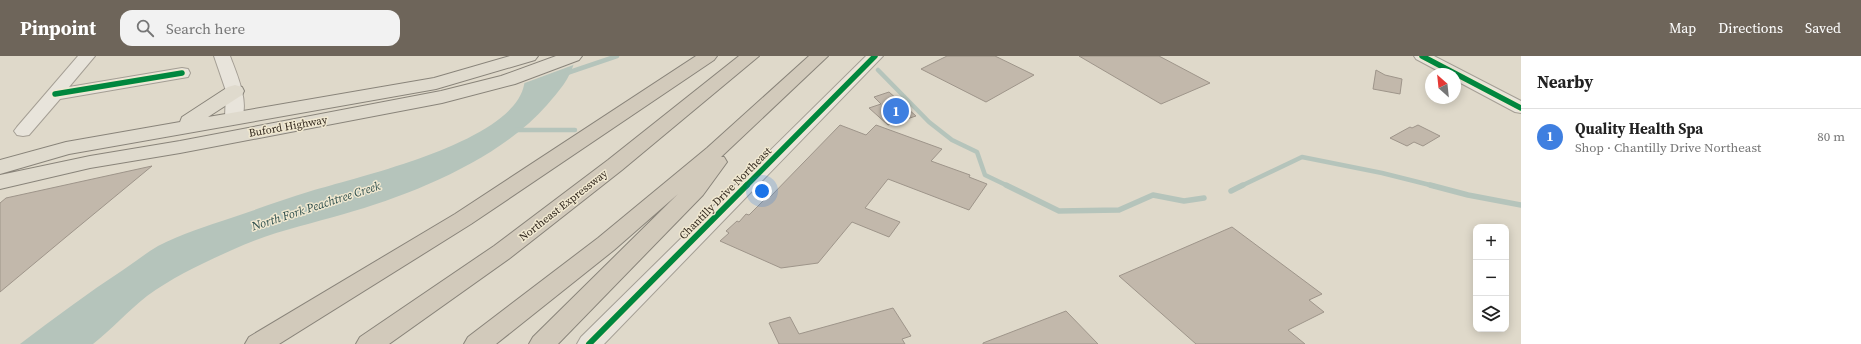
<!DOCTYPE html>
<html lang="en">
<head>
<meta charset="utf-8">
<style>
	body { margin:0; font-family:"Source Serif 4",serif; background:#f2f2f2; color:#222 }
	.controls { position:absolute; right:12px; bottom:12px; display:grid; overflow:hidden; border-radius:8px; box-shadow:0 2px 10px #0003 }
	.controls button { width:36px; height:36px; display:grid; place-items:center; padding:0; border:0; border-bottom:1px solid #e0e0e0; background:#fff; color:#222; font:20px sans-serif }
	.compass { position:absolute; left:1425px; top:12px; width:36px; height:36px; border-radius:50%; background:#fff; box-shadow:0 2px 10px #0003; rotate:333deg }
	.you { position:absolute; left:762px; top:135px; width:14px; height:14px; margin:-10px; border:3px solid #fff; border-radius:50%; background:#1a73e8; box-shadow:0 0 0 6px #1a73e833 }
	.badge { display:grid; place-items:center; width:26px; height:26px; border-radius:50%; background:#6e655a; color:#fff; font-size:13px; font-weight:700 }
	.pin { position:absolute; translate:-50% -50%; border:2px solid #fff; box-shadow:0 1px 4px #0006 }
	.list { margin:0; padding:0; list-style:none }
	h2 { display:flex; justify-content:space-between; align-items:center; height:52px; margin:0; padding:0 16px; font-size:17px }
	h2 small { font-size:13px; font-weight:400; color:#767676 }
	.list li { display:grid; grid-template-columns:26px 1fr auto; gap:12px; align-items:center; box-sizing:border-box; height:56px; padding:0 16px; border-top:1px solid #e0e0e0 }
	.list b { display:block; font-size:15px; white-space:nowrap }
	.list p { margin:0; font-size:13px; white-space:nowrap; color:#767676 }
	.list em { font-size:13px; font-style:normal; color:#767676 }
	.icon { flex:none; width:22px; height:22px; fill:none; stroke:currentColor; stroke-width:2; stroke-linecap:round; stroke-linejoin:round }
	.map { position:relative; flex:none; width:1521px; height:288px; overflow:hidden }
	header { display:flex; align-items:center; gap:24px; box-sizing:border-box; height:56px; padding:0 20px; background:#6e655a; color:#fff }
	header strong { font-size:19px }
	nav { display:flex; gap:22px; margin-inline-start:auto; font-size:14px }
	.search { width:280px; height:36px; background:#f2f2f2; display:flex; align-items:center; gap:10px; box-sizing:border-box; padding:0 14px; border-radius:12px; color:#767676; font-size:15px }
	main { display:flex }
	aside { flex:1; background:#fff }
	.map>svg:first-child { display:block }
	.water { fill:#b5c4bb }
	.pier { fill:#dfd9ca }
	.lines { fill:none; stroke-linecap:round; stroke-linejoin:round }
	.stream-far1 { stroke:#b5c4bb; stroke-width:4.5 }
	.stream { stroke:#b5c4bb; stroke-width:5.5 }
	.building { fill:#c2b8ab; stroke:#9e958a }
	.minor-casing { stroke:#a49e94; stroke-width:2 }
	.primary-casing { stroke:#89847a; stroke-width:2 }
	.motorway-casing { stroke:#89847a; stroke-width:2 }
	.minor { fill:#e8e4db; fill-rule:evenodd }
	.primary { fill:#dfdacd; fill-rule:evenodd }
	.motorway { fill:#d2cabb; fill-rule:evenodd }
	.cycleway-far1-casing { stroke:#f0e8d0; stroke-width:8 }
	.cycleway-casing { stroke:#f0e8d0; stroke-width:9 }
	.cycleway-far1 { stroke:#00873e; stroke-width:5.5 }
	.cycleway { stroke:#00873e; stroke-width:6 }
	.labels { text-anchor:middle; stroke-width:3; stroke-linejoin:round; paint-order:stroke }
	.street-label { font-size:11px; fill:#31271d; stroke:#f0e8d0 }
	.water-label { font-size:12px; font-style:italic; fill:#2e4f4d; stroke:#f0e8d0 }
</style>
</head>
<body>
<header>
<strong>Pinpoint</strong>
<div class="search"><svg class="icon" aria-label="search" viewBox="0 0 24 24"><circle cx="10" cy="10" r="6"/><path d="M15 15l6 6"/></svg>Search here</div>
<nav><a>Map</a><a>Directions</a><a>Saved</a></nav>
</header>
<main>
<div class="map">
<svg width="1521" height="288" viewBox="0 0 1521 288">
	<rect width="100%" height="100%" fill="#dfd9ca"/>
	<path class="water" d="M575,4C570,23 559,35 547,49C500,103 412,139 344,158C306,169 268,177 232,194C203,207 173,221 147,240C128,255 112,273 93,288H20C54,262 88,237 123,214C135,206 146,197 158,190C181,178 207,170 231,162C258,153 284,143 311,135C360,120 513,86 524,29C525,26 524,21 523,17Z"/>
	<path class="pier" d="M505,0H576L577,4L576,8L522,28L521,18L516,9Z"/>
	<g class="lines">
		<path class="stream-far1" d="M878,14L929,66L952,84L977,96L985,119L1008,130
			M567,17L617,0
			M516,74H575
			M1241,130L1302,101L1382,117L1434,130"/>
		<path class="stream" d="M1006,129L1059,155L1119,154L1153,139L1184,145L1204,142
			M1430,129L1468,139L1521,149
			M1231,135L1243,129"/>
	</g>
	<path class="building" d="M947,0H995L1034,19L986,46L921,13Z
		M1079,0H1159L1210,27L1161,48Z
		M1376,14L1385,19L1402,23L1400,38L1373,33Z
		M889,36L916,60L888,69L869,52L881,48L874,41Z
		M840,69L866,79L876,69L942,93L931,105L970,119L969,121L987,128L969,154L888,123L865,152L900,166L889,181L852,166L818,207L781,212L720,185L729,177L726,175L737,165L739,166L746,158L749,159L768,140L770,141Z
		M1418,69L1440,80L1423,90L1414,86L1407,90L1390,82L1410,71L1412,72Z
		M152,110L66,181L0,236V147L6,142Z
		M1232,171L1322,238L1309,244L1324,256L1288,274L1305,288H1196L1119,220Z
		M893,252L911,280L902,283L905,288H779L769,267L790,261L799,278Z
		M1066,255L1098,288H983V287Z"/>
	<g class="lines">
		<defs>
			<path id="minor" d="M78,0H95L69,31L182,12L188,13L190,17L188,21L182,22L60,43L29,79L23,80L17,79L14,75L17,71Z
				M214,0H230C236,16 251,49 240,65L234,66L228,65L225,61L226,35Z
				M866,0H883L604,288H577L581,281Z
				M1414,0H1434L1521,45V57L1515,56L1455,24V18H1444L1416,3Z"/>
			<path id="primary" d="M510,0H538L535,4L436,33L69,98L0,118V104L66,86L180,66L182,61L228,31L235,29L242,31L244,35L242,39L208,61L434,22Z
				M556,0H582L579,4L515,28L442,47L180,97L90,112L0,133V119L90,100L180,85L441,35L501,20Z"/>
			<path id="motorway" d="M696,0H717L714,4L471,168L279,288H245L249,281L455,158Z
				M739,0H759L622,114L510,202L389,288H356L360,281L494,190L608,104Z
				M809,0H828L721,101H724L727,106L703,139L558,288H529L533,281L678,138L614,194L496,288H464L468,281L598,182L707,92Z"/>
		</defs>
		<use href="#minor" class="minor-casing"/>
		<use href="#primary" class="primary-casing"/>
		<use href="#motorway" class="motorway-casing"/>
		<use href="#minor" class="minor"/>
		<use href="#primary" class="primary"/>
		<use href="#motorway" class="motorway"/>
		<defs>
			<path id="cycleway-far1" d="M1422,0L1521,52
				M55,38L182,17
				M746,130L875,0"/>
			<path id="cycleway" d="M589,288L747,129"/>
		</defs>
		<use href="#cycleway-far1" class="cycleway-far1-casing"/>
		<use href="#cycleway" class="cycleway-casing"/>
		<use href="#cycleway-far1" class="cycleway-far1"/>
		<use href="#cycleway" class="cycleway"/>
	</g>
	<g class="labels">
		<g class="street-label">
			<text transform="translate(288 70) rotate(-10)" y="4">Buford Highway</text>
			<text transform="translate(725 137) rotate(-45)" y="4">Chantilly Drive Northeast</text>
			<text transform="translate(563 149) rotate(-38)" y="4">Northeast Expressway</text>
		</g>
		<g class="water-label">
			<text transform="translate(316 150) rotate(-18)" y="4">North Fork Peachtree Creek</text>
		</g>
	</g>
</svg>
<div class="controls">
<button>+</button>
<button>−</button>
<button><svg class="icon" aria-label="layers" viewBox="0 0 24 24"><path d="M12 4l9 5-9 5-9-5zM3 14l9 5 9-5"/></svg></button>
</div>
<svg class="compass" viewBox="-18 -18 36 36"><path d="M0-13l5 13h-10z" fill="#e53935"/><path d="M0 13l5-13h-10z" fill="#767676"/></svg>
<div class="you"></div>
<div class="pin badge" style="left:896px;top:55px;background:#3f7fe0">1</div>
</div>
<aside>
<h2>Nearby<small></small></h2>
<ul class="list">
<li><span class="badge" style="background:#3f7fe0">1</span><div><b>Quality Health Spa</b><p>Shop · Chantilly Drive Northeast</p></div><em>80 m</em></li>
</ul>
</aside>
</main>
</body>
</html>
